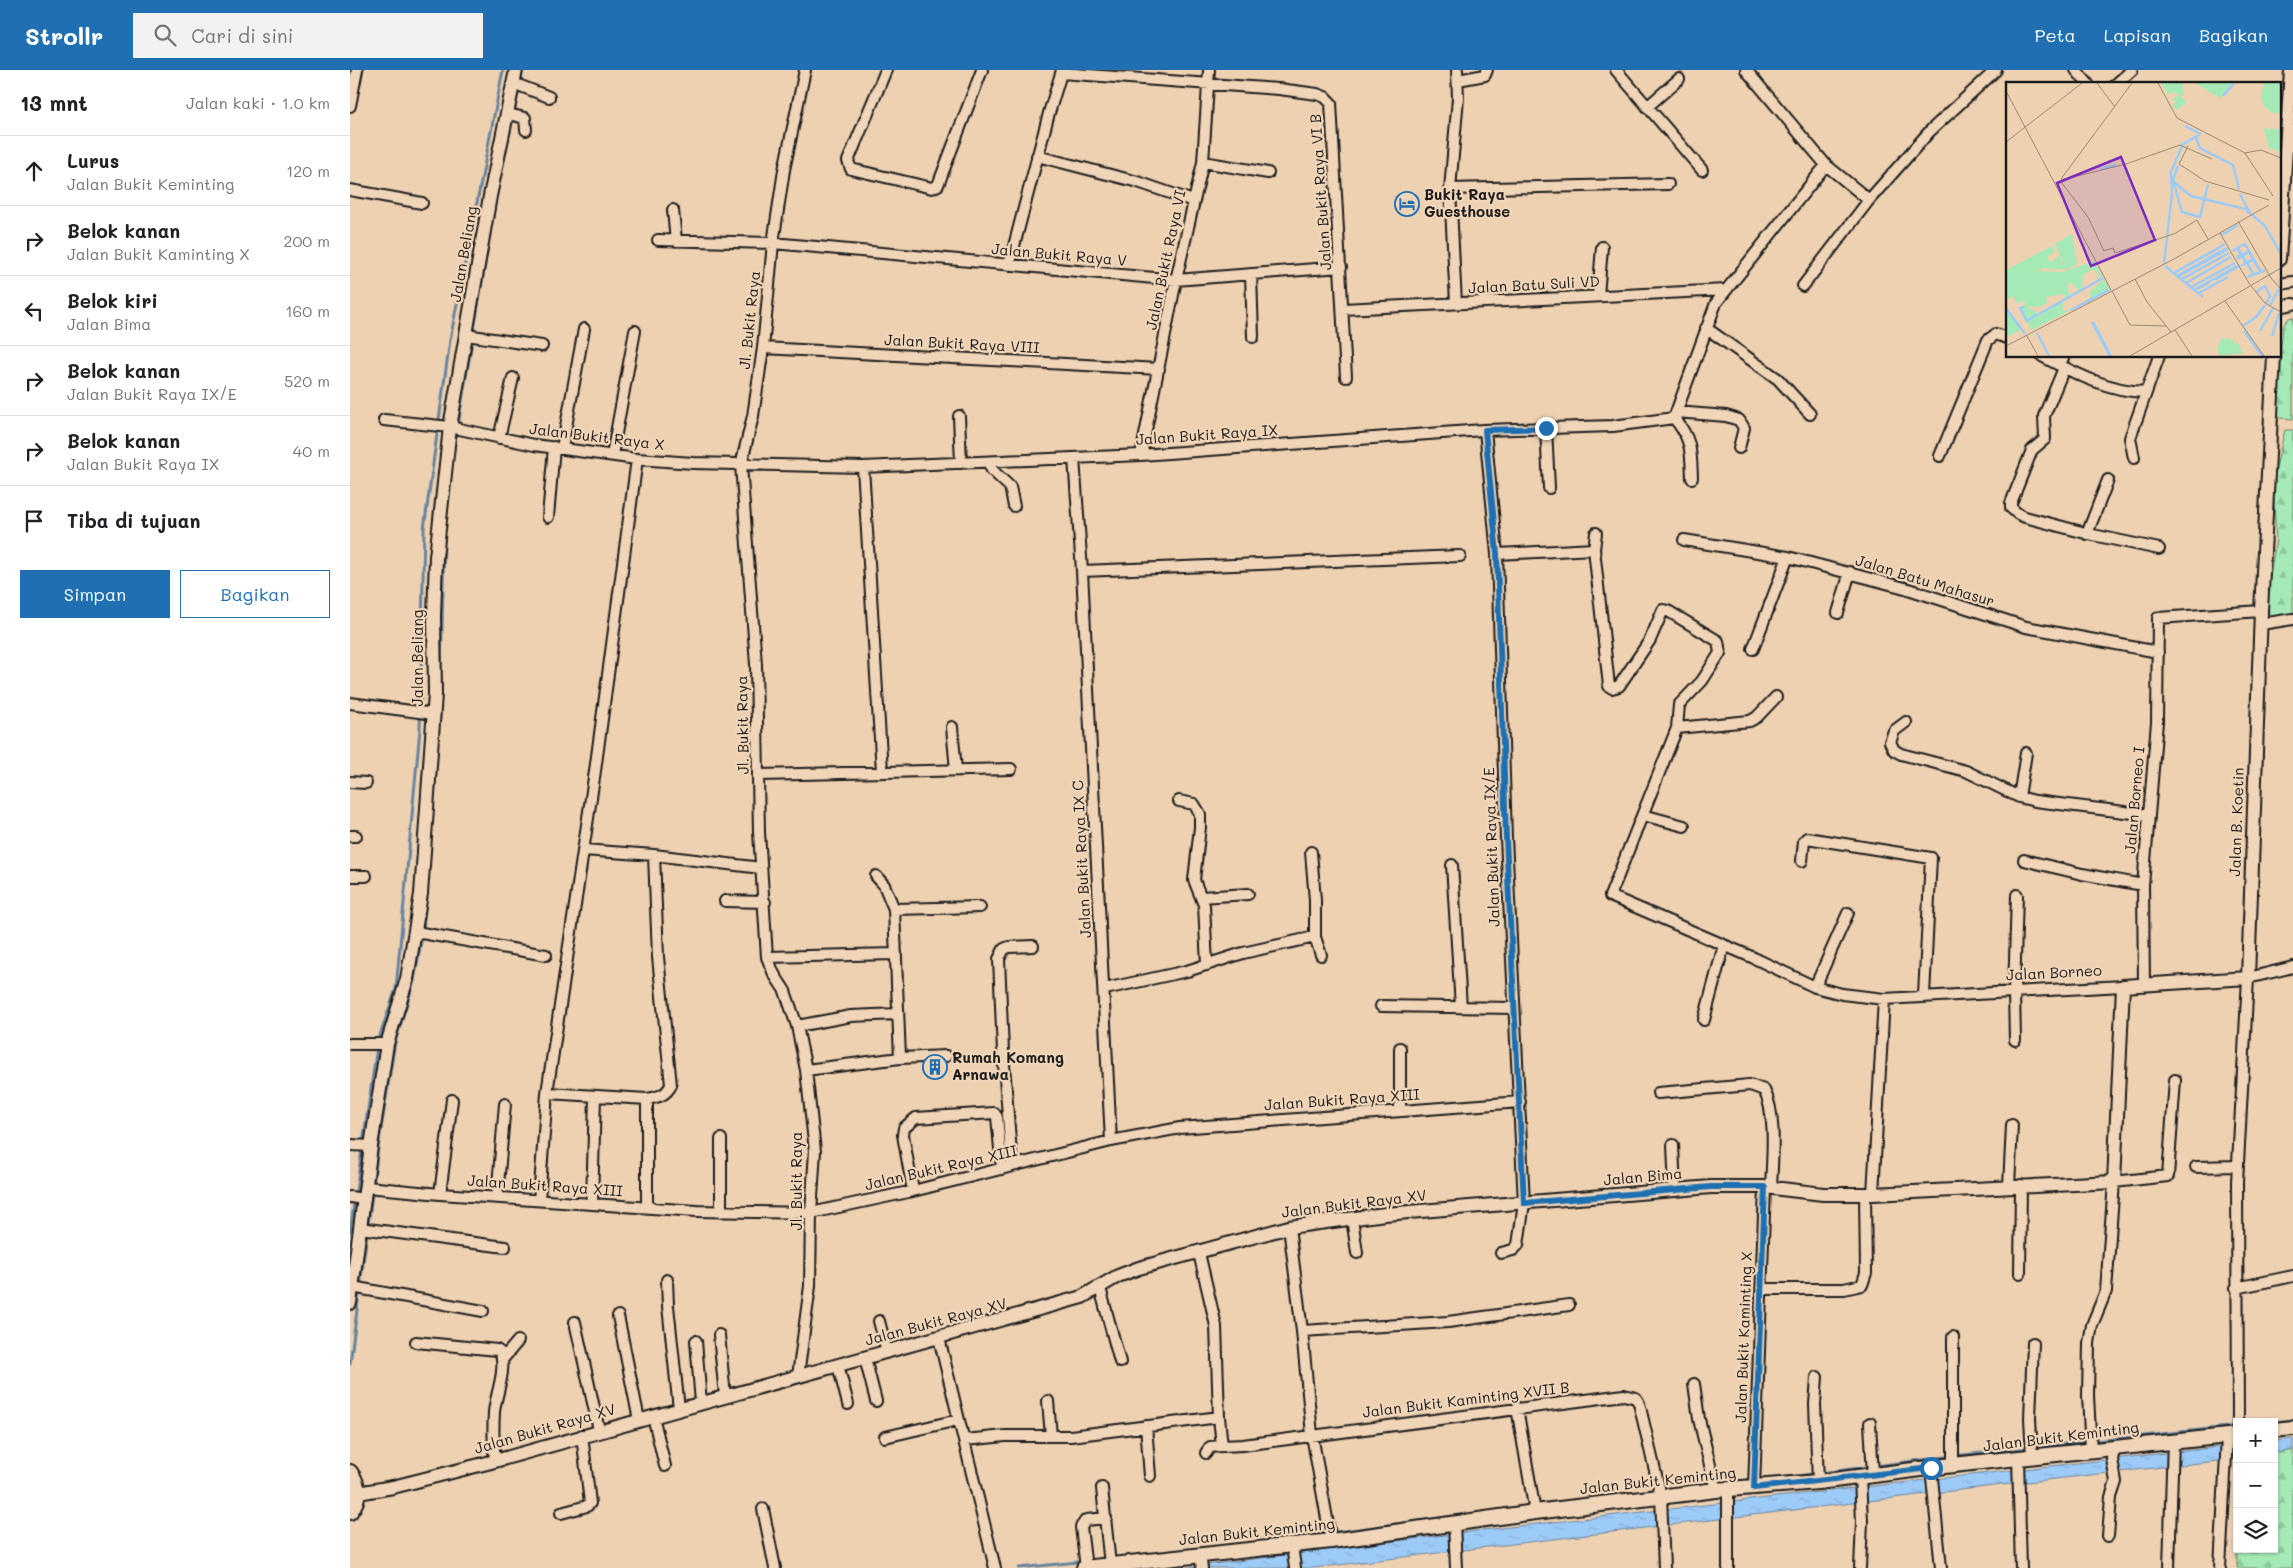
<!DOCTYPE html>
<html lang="id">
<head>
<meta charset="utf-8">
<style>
	body { margin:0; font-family:Mali,sans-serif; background:#f2f2f2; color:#202124 }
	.controls { position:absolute; right:15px; bottom:15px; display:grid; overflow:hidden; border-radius:0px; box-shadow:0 1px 4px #0004 }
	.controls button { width:45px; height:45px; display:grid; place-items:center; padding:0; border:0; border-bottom:1px solid #e0e0e0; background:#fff; color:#202124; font:25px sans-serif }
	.stop { position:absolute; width:15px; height:15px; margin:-11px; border:4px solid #1f6fb2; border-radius:50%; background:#fff }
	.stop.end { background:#1f6fb2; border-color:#fff; box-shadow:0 1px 5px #0008 }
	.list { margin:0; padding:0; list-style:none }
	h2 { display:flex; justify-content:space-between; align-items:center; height:65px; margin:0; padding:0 20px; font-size:21px }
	h2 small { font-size:16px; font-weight:400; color:#757577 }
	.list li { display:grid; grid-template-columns:32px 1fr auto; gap:15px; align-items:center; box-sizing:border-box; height:70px; padding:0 20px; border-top:1px solid #e0e0e0 }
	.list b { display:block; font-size:19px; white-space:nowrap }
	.list p { margin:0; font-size:16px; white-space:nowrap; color:#757577 }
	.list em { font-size:16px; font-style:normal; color:#757577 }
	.actions { display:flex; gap:10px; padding:15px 20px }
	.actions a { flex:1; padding:11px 0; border:1px solid #1f6fb2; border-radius:0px; text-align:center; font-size:18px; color:#1f6fb2 }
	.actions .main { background:#1f6fb2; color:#fff }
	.icon { flex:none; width:28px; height:28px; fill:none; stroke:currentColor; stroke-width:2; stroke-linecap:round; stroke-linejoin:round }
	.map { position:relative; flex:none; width:1943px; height:1498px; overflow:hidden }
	header { display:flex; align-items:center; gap:30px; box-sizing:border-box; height:70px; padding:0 25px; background:#1f6fb2; color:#fff }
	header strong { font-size:24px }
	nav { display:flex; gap:28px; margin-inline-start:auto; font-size:18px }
	.search { width:350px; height:45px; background:#f2f2f2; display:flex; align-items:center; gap:12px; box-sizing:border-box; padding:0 18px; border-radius:0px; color:#757577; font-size:19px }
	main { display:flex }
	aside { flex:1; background:#fff }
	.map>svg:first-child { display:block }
	.forest { fill:url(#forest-firs); stroke:#608369 }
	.water { fill:url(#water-ripples); stroke:#6985a0 }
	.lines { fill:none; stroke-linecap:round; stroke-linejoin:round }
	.stream { stroke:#6985a0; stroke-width:3 }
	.minor-casing { stroke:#1c1c1c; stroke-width:14 }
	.tertiary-casing { stroke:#1c1c1c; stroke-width:16 }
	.secondary-casing { stroke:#1c1c1c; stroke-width:18 }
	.minor { stroke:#f1d5b8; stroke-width:10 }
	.tertiary { stroke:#f1d5b8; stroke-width:12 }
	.secondary { stroke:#f1d5b8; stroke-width:14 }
	.route { stroke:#1f6fb2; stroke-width:6 }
	.labels { text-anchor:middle; stroke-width:4.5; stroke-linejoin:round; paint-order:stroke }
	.street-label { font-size:15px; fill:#1c1c1c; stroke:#f1d5b8 }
	.poi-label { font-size:15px; font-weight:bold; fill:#1c1c1c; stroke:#f1d5b8; text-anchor:start }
	.inset-river { fill:none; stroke:#9dcbf8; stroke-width:2.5 }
	.inset-road { fill:none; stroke:#9a8975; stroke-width:1 }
	.view { fill:#7b2cbf; fill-opacity:0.15; stroke:#7b2cbf; stroke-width:2.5 }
	.inset-edge { fill:none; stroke:#1c1c1c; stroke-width:2.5 }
</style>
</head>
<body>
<header>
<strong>Strollr</strong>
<div class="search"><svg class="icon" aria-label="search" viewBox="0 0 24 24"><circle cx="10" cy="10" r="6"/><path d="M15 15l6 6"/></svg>Cari di sini</div>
<nav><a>Peta</a><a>Lapisan</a><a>Bagikan</a></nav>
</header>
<main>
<aside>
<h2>13 mnt<small>Jalan kaki · 1.0 km</small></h2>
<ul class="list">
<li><svg class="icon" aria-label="ahead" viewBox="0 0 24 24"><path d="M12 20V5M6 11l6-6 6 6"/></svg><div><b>Lurus</b><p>Jalan Bukit Keminting</p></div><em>120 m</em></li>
<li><svg class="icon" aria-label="right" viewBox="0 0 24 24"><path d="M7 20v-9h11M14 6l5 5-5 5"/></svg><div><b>Belok kanan</b><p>Jalan Bukit Kaminting X</p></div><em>200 m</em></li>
<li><svg class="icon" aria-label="left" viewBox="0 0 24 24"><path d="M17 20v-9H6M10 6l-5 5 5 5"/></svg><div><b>Belok kiri</b><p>Jalan Bima</p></div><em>160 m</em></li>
<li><svg class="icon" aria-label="right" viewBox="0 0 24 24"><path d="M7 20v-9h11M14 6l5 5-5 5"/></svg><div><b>Belok kanan</b><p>Jalan Bukit Raya IX/E</p></div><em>520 m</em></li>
<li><svg class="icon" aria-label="right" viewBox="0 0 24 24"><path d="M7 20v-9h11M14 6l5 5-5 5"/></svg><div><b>Belok kanan</b><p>Jalan Bukit Raya IX</p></div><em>40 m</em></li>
<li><svg class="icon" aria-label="arrive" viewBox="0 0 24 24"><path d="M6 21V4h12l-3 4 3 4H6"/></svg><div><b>Tiba di tujuan</b></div></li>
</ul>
<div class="actions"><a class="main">Simpan</a><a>Bagikan</a></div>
</aside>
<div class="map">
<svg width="1943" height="1498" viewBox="0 0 1943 1498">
	<defs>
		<pattern id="forest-firs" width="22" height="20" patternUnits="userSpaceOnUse" patternTransform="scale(1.25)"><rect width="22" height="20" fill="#a5eab6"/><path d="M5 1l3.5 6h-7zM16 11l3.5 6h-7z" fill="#8dc89c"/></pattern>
		<pattern id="water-ripples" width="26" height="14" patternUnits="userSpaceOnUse" patternTransform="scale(1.25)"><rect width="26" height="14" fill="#9dcbf8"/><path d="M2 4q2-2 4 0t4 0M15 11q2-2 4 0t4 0" fill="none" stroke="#87aed4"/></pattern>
	</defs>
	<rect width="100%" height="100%" fill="#eed1b1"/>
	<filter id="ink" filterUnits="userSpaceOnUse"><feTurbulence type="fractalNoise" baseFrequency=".02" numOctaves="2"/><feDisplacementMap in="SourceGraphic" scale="10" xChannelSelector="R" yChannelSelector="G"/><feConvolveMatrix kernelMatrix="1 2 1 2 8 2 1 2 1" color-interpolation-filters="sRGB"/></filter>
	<g filter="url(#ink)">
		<path class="forest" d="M1943,247V349L1931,348L1925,343L1933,256L1939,248Z
			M1935,360H1943V544L1927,549L1919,546L1917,524L1926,470L1923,410Z
			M1943,1380V1498H1887V1479H1924V1383Z"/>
		<path class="water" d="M1943,1369V1380L1924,1383V1371Z
			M1887,1375V1389L1876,1390L1668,1413L963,1498H832L1142,1459Z"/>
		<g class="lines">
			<path class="stream" d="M104,379L146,128L173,0
				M90,648L94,470
				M73,860L75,836
				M28,971L46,919L70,659L74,459L100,270L153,0
				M0,1162L27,977
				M0,1294L28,1078L45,972L64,911L72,866
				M1924,1352L1943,1350
				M1439,1407L1603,1386L1887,1356
				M935,1469L1112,1445
				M669,1498L757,1489"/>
			<defs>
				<path id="minor" d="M536,0L498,91L501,99L582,118L588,115L632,0
					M1266,0L1352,100
					M1396,0L1476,95L1519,130L1453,216
					M1726,0L1738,14
					M711,3L929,19L967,24L975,27L981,33L996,307
					M1108,10L1135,5L1137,0
					M163,13L199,27
					M1766,14L1782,0
					M0,36L7,0
					M1297,37L1329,9
					M158,44L175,48L176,60
					M687,86L788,112L843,131
					M853,92L918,103
					M1100,119L1318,114
					M0,120L72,133
					M1519,130L1580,61L1646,0
					M323,140L326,171
					M308,170L423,173L826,210L991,197
					M659,195L699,43L712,0
					M901,204L903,267
					M1929,214L1943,212
					M1248,226L1252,177
					M1106,233L1100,119L1108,28L1107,0
					M1929,237L1943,234
					M993,239L1376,220
					M1356,258L1428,309L1460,344
					M116,265L192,276
					M413,278L809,299
					M1692,286C1724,303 1758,321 1795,322
					M1709,295L1714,286
					M1714,298L1694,346L1695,369L1682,380L1661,433V438L1668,444L1675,447L1743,465L1809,479
					M1326,342L1376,346L1389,350L1394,358L1389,378
					M609,346L611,393
					M1324,348L1366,233L1476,95
					M1324,348C1342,369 1341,382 1342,408
					M34,350L100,357L184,375L287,389L343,393L513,397L791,385L1133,360L1263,356L1324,348
					M1196,358L1199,418
					M1135,360L1147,484L1156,768L1174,1133L1168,1175L1163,1180L1151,1183
					M149,368L163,308
					M212,378L234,259
					M262,385L285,261
					M791,385L826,210L853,92L859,0
					M1590,386L1638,270L1646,264L1657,268
					M724,388L732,501L761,1071
					M1784,388L1780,368L1809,286
					M638,392L642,400L660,417L664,436
					M513,397L532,701
					M198,447L204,377
					M1246,463L1244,479L1259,616L1262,618L1269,616L1300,570L1313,540L1318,541L1368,571L1370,583L1352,611L1329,635L1327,658L1260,826L1404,888L1465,917L1492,924L1534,929L1773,916
					M1737,464L1758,410
					M1334,470L1438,487L1555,518L1676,557L1808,582
					M1147,484L1244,479
					M732,501L1110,486
					M1488,543L1500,502
					M1911,554L1943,549
					M1403,579L1438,487
					M0,633L84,644
					M1556,652L1544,661L1540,672L1544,680L1551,684L1616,701L1669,727L1685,731L1799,745
					M602,657L606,700
					M1327,658L1400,651L1407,647L1426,627
					M409,705L661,699
					M0,712L16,713
					M1669,727L1676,683
					M829,731L844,734L850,744V757L844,810L854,835L857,895
					M1293,745L1334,756
					M0,766H6
					M233,780L304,785L411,798
					M961,782L965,830V867
					M1674,790L1732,804L1793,815
					M1452,791L1454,771L1457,768L1581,788L1574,925
					M1102,795L1111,937
					M0,806H16
					M851,827L898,824
					M375,831L415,832
					M544,839L630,837
					M66,862L196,885
					M417,887L545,884
					M1794,915L1793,815L1807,652L1808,548L1911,541
					M1465,917L1498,843
					M755,919L837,901L893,883L960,868L965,867L971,885
					M1031,936L1164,938
					M1354,950L1374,875
					M447,956L501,946L548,944
					M1665,970L1664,922L1667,825
					M0,974H37
					M550,988L596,986
					M456,1000L550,988L544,839L534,815L526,806
					M197,1023L297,1029C307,1027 316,1026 321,1015L308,887L304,785
					M1308,1023L1400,1015L1414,1020C1427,1045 1422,1090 1421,1118
					M297,1029V1138
					M1050,1041V978
					M0,1075L21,1076
					M1323,1075L1325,1120
					M662,1096L653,982L649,889L654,879L659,877L683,876
					M1846,1097L1888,1096
					M1659,1116L1662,1055
					M17,1117L90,1124L347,1141L461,1143L563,1121L761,1071L830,1058L1170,1032
					M563,1121L553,1065L554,1058L566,1048L644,1043L647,1047L652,1099
					M90,1124L102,1030
					M1523,1124L1534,929
					M0,1127L14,1129
					M147,1127L155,1034
					M189,1130L197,1023L245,701L287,389
					M242,1133L245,1027
					M371,1142V1069
					M1002,1148L1007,1183
					M939,1157L952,1261L962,1365L981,1471
					M10,1158L155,1177
					M849,1183L866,1256L869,1347L872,1376L893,1375L1274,1325L1286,1328L1289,1333L1311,1426L1314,1498
					M1670,1204L1671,1115
					M317,1210L318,1236L329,1339
					M2,1217L133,1241
					M750,1218L770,1292
					M1886,1218L1943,1206
					M1412,1219H1494L1512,1215L1516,1203L1515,1124
					M268,1246L289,1350
					M529,1251L537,1282
					M225,1252L249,1360
					M952,1261L1098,1252L1219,1235
					M369,1265L375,1326
					M589,1268L645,1498
					M346,1271L351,1333
					M66,1272L147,1280L151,1283C156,1303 146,1323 144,1342C143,1359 143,1374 145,1391
					M515,1288L526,1331
					M152,1290L168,1271
					M488,1295L498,1334
					M448,1306L460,1216L461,1143L465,1081L456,1000L447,956L435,921L424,904L417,887L409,762L406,594L391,395L403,346L413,278L423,173L434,100L455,0
					M1467,1307L1465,1334L1468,1412
					M1344,1314L1349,1349L1366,1420
					M698,1331L701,1366
					M1167,1338L1185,1442
					M303,1346L315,1396
					M1888,1352L1887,1112L1898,908L1943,897
					M1520,1353L1523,1405
					M796,1356L800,1406
					M535,1367L608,1350
					M615,1370L655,1366H721L869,1347
					M1741,1380L1738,1326L1739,1273L1742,1255L1756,1221L1764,1112L1818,1106L1825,1010
					M856,1383L860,1377L872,1376
					M1682,1387L1680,1348L1683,1273
					M1668,1388L1671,1498
					M1603,1395V1267
					M1581,1398L1591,1498
					M752,1418L760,1495
					M1404,1418L1415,1117
					M1378,1419V1498
					M413,1439L425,1498
					M211,1443L237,1436L240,1433L232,1365
					M1104,1453L1106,1498
					M1758,1466L1761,1427L1766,1412L1762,1389L1765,1377
					M942,1475L945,1498
					M850,1485L852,1498
					M736,1498L731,1457L736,1450L756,1448
					M1510,1498L1512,1451L1510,1407
					M1819,1498L1823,1370
					M1870,1498L1877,1367"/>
				<path id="tertiary" d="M1929,189L1941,0
					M0,1233L21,1076L37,974L57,909L71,824L85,624L84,546L86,487L100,357L140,126L166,0
					M8,1423L43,1417L145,1391L732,1227L768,1206L789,1198L939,1157L1035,1144L1361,1117H1415L1473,1124H1523L1764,1112L1773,916L1898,908L1911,541L1924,286"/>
				<path id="secondary" d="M1924,1360L1943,1358
					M0,1402C10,1415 10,1429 0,1442
					M734,1498L981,1471L1185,1442L1366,1420L1468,1412L1603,1395L1887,1365"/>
			</defs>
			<use href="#minor" class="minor-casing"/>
			<use href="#tertiary" class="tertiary-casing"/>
			<use href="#secondary" class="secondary-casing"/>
			<use href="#minor" class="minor"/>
			<use href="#tertiary" class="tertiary"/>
			<use href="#secondary" class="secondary"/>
		</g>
	</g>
	<g class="lines" filter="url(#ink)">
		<path class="route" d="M1196,358L1135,360L1147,484L1156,768L1174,1133L1361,1117H1415L1404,1418L1581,1398"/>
	</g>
	<defs>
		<symbol id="hotel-ring" viewBox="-11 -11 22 22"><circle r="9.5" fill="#f1d5b8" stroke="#1f6fb2" stroke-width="1.5"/><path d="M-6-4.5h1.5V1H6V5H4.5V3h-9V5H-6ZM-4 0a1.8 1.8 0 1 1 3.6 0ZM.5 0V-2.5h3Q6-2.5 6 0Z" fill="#1f6fb2"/></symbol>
		<symbol id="building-ring" viewBox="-11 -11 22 22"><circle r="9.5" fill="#f1d5b8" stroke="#1f6fb2" stroke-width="1.5"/><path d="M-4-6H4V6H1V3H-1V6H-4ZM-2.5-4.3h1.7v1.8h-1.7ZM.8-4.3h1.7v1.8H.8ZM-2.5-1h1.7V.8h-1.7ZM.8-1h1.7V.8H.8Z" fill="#1f6fb2"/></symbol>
	</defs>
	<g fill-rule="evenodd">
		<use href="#hotel-ring" x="1043" y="120" width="28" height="28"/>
		<use href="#building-ring" x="571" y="983" width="28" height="28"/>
	</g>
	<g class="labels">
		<g class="street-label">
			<text transform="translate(971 122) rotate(-94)" y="5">Jalan Bukit Raya VI B</text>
			<text transform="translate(114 184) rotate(-80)" y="5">Jalan Beliang</text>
			<text transform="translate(709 185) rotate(5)" y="5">Jalan Bukit Raya V</text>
			<text transform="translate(816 190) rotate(-78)" y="5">Jalan Bukit Raya VI</text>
			<text transform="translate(1184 215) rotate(-3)" y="5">Jalan Batu Suli VD</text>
			<text transform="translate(400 250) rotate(-84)" y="5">Jl. Bukit Raya</text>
			<text transform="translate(612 274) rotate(3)" y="5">Jalan Bukit Raya VIII</text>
			<text transform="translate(857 365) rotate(-4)" y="5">Jalan Bukit Raya IX</text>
			<text transform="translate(247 367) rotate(7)" y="5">Jalan Bukit Raya X</text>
			<text transform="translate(1575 511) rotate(17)" y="5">Jalan Batu Mahasur</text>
			<text transform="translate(68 588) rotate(-90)" y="5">Jalan Beliang</text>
			<text transform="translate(393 655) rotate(-91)" y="5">Jl. Bukit Raya</text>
			<text transform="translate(1785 730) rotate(-85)" y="5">Jalan Borneo I</text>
			<text transform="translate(1887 752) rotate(-88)" y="5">Jalan B. Koetin</text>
			<text transform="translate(1142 777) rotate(-92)" y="5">Jalan Bukit Raya IX/E</text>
			<text transform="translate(732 789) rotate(-93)" y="5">Jalan Bukit Raya IX C</text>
			<text transform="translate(1704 903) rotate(-3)" y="5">Jalan Borneo</text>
			<text transform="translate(992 1030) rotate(-4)" y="5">Jalan Bukit Raya XIII</text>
			<text transform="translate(591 1098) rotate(-13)" y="5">Jalan Bukit Raya XIII</text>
			<text transform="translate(1293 1107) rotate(-5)" y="5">Jalan Bima</text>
			<text transform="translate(447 1111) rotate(-90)" y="5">Jl. Bukit Raya</text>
			<text transform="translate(195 1116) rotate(4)" y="5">Jalan Bukit Raya XIII</text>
			<text transform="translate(1004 1134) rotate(-7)" y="5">Jalan Bukit Raya XV</text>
			<text transform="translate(586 1252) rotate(-15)" y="5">Jalan Bukit Raya XV</text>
			<text transform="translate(1394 1267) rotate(-88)" y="5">Jalan Bukit Kaminting X</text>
			<text transform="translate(1116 1330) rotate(-7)" y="5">Jalan Bukit Kaminting XVII B</text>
			<text transform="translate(195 1359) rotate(-16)" y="5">Jalan Bukit Raya XV</text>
			<text transform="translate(1711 1367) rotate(-7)" y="5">Jalan Bukit Keminting</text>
			<text transform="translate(1308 1411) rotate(-6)" y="5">Jalan Bukit Keminting</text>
			<text transform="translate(907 1462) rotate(-6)" y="5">Jalan Bukit Keminting</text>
		</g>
		<g class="poi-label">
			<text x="1074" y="130">Bukit Raya<tspan x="1074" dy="17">Guesthouse</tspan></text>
			<text x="602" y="993">Rumah Komang<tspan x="602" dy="17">Arnawa</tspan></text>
		</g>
	</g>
	<g transform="translate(1656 12)">
		<rect width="275" height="275" fill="#eed1b1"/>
		<path d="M0,227L15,248L0,255Z" fill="#a5eab6"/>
		<path d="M66,152L71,182L60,188L49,162ZM46,164L49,170L41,175L44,180L53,174L59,188L38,186L31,189L57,190L88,179L97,196L93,197L91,189L85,188L77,193L76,206L72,208L65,200L61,204L64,213L59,216L58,212L40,215L41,221L34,225L21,224L14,211L0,218V188ZM98,197L104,207L68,226L84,216V210ZM56,219L58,229L65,228L26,248L21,240ZM222,256L227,257L223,259H228V263L231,260L233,263L237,271L214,274L211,267L215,257Z" fill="#a5eab6"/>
		<path d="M189,1H226L214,16ZM258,1H275V31H266L258,24L255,15ZM257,43L260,47H275V70L263,66ZM15,211L21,224L32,232L21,239L14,226L20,222L17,218L11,222L7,214Z" fill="#a5eab6"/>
		<path d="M155,1H176L178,12L174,14L181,20L170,28L167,24L170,20L166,17L173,13L169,10L162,12Z" fill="#a5eab6"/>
		<path class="inset-river" d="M217,14L228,1M179,44L195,52M189,54L194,66L227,83L233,107M172,84L167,98L176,130L194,135L202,102M94,87L110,83M168,100L185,114L240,127L243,131M234,112L244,131L259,144L275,172M216,153L232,143M239,162L255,190L259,188M231,166L239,162L243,169L236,174L243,170L247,177L240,181L247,178L255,190L241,195M232,166L247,191M227,169L231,166L235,173L231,175M231,177L236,174L240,181L235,184M158,181L166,112L165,90L177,62L193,53M159,184L192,211M173,188L213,166M168,191L219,162M171,194L221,166M173,194L222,167M176,197L223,171M210,197L233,184M180,201L225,175M185,205L229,181M188,208L231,184M189,208L203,201M250,210L259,204L264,214L260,221M197,215L193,211L222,195M264,223L273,207M18,225L14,226L21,239L32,232M0,226L19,252M65,228L103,208M33,232L97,196M86,240L104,274M87,240L105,274M237,244L250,235L259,223M238,249L256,274M254,249L267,226M31,251L43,274M266,254L273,231"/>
		<path class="inset-road" d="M91,1L109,25M152,1L171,36L239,71L267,114M0,9L105,208M0,60L76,1M182,64L173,82L199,99L263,118M239,71L255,68L275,76M55,97L126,1M55,98L120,82L174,63L206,77M55,100L82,135L98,169L107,166L109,171L168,152L191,138L202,157M232,139L265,196L275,207M214,151L244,203M129,197L141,220L165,250M245,204L259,221L275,230M106,209L124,243L160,244M219,219L258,274M169,248L186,274M21,254L32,274M0,264L168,177L263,123M124,274L275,186"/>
		<path class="view" d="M115,75L149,158L85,184L51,101Z"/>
		<rect width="275" height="275" class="inset-edge"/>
	</g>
</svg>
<div class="controls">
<button>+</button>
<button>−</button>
<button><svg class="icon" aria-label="layers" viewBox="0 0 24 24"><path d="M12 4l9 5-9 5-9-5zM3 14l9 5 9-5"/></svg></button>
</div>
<div class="stop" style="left:1581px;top:1398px"></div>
<div class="stop end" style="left:1196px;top:358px"></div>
</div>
</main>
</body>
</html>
